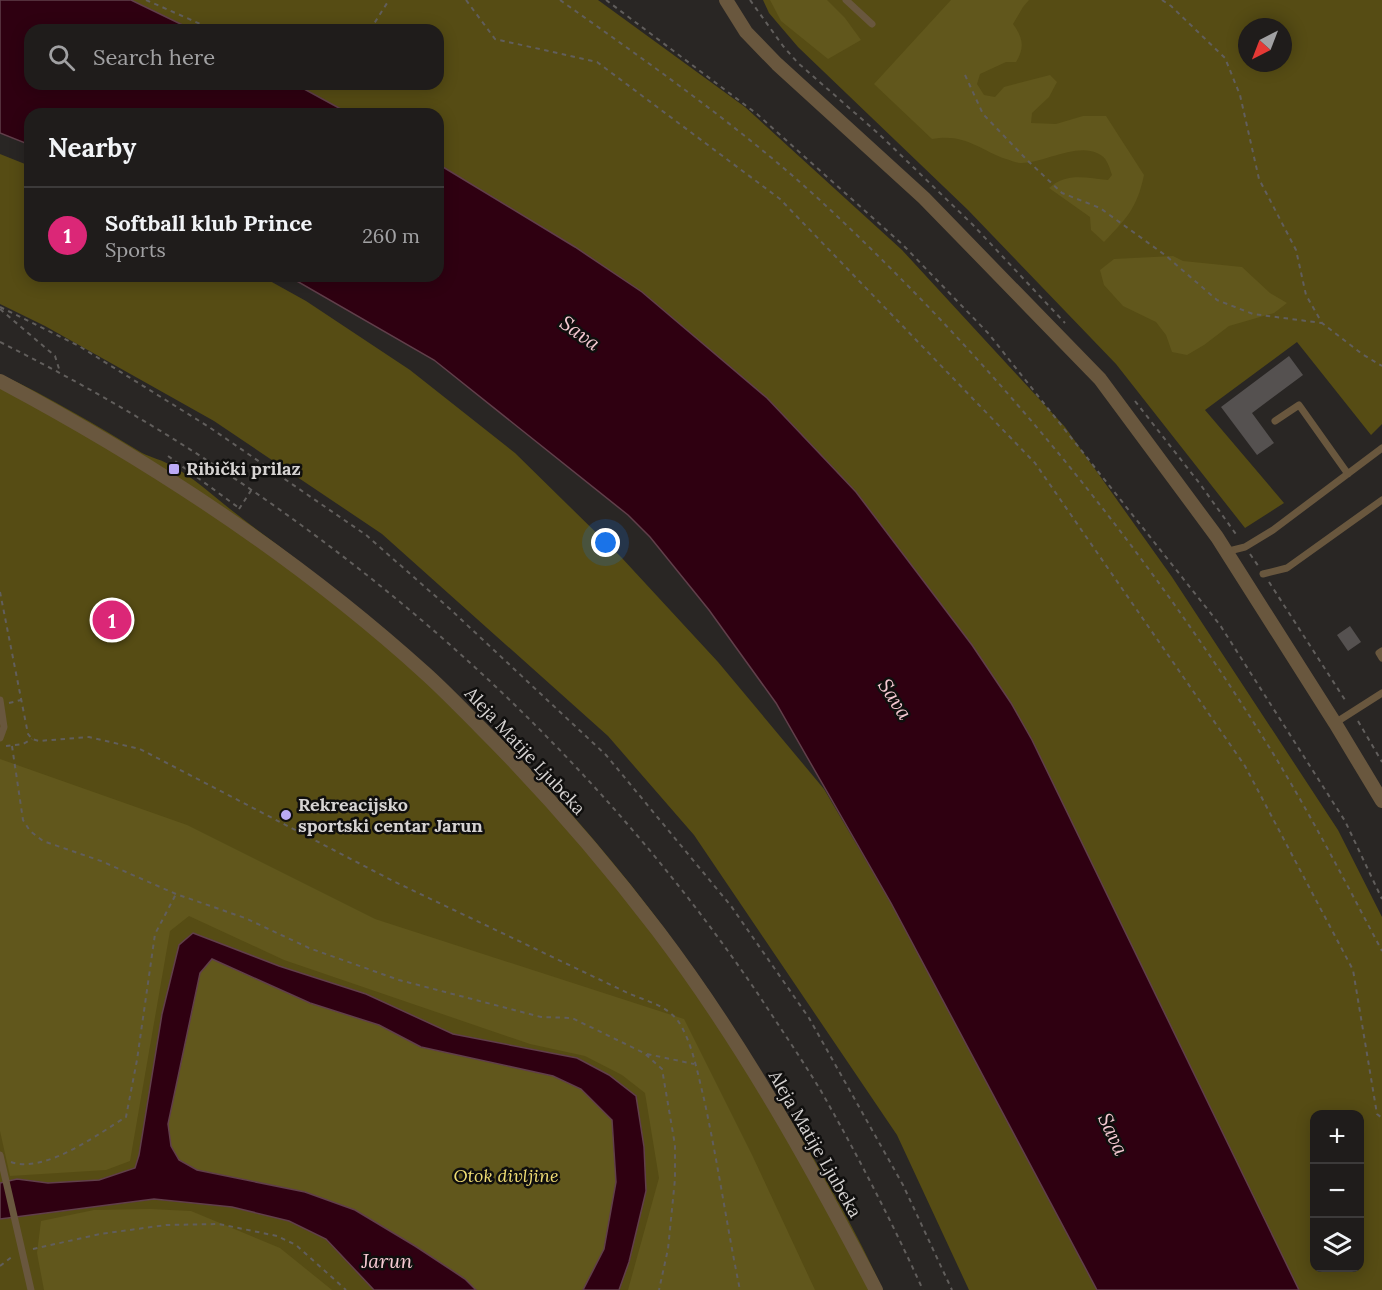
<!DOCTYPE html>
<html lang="en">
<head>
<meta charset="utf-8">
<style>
	body { margin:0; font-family:Lora,serif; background:#272524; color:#f1f3f6 }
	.controls { position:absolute; right:18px; bottom:18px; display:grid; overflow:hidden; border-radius:12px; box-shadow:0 3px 15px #0003 }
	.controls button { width:54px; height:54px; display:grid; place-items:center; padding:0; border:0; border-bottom:2px solid #3c3a3a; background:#1f1c1b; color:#f1f3f6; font:30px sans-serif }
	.compass { position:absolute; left:1238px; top:18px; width:54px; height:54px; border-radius:50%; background:#1f1c1b; box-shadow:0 3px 15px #0003; rotate:222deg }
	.you { position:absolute; left:606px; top:543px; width:21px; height:21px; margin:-15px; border:4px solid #fff; border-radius:50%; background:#1a73e8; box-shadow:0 0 0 9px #1a73e833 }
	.badge { display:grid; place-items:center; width:39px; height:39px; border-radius:50%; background:#db2777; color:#fff; font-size:20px; font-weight:700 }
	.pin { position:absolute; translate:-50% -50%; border:3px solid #fff; box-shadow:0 2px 6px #0006 }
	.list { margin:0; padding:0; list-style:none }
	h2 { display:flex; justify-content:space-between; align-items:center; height:78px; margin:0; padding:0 24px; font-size:26px }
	h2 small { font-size:20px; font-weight:400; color:#a1a1a3 }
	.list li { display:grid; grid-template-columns:39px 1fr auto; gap:18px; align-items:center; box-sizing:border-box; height:96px; padding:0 24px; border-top:2px solid #3c3a3a }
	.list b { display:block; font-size:22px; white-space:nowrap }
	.list p { margin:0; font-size:20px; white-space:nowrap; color:#a1a1a3 }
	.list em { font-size:20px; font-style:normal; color:#a1a1a3 }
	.icon { flex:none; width:33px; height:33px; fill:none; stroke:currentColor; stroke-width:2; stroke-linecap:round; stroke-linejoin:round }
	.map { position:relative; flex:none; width:1382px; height:1290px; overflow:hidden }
	.search { position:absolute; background:#1f1c1b; box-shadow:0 3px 15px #0003; left:24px; top:24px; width:420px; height:66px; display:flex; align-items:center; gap:15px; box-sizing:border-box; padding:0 21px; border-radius:18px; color:#a1a1a3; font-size:22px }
	.panel { position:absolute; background:#1f1c1b; box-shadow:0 3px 15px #0003; left:24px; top:108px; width:420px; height:174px; border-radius:18px }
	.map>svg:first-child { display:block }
	.green { fill:#564c14; fill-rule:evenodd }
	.forest { fill:#61571c }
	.water { fill:#2f0011; stroke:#613f4b; stroke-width:1.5 }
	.building { fill:#555150 }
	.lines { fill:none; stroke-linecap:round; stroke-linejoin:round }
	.path { stroke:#615e5c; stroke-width:2; stroke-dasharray:4.5 4.5; stroke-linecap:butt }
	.service { stroke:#69573e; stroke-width:7 }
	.minor { stroke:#69573e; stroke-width:14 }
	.poi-dot { fill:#bbaaf6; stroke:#100f0e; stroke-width:2 }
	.labels { text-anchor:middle; stroke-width:5; stroke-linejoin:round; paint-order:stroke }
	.poi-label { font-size:18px; font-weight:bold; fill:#d6d3d2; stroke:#100f0e; text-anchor:start }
	.street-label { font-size:18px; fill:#d6d3d2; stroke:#100f0e }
	.park-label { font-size:18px; font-style:italic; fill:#efdc73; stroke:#100f0e }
	.water-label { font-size:20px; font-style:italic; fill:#f5c9d2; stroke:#100f0e }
</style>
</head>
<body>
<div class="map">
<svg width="1382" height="1290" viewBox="0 0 1382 1290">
	<rect width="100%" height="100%" fill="#292624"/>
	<path class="green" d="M131,0H598L745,107L902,250L1065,427L1172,577L1338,830L1382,917V1290H1299L1032,740L1011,703L972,645L856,492L767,398L642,292L575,247L438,164V114H350L295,84H438V30H193ZM1314,1114H1360V1268H1314Z
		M763,0H1382V424L1371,435L1297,342L1205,410L1284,503L1245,528L1116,364L968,210L798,47L769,13ZM1247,27H1283V63H1247Z
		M0,154L30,166V276H261L306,301L410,370L515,453L621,557L718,662L824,789L891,903L1097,1290H969L897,1135L694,835L608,736L382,534L214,421L45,326L0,304Z
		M0,374C49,397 96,425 142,453C152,458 163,460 172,466C193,477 211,494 230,509C250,525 271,540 292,556C445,672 580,808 691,965C719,1004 744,1044 769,1085C810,1150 851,1220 883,1290H0Z"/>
	<path class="forest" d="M770,0H827L845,18L861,40L828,59L781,21Z
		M951,0H1029L1023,7L1013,24C1023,38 1025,47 1016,62H1006L980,74L977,84L984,95L995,97L1004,87L1050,75L1057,82L1049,97L1032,113L1031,123L1056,124L1083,116H1106L1144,175C1137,208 1127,218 1104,242L1091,230L1090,217L1049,188C1066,172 1087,178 1108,180L1112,175C1109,166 1107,157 1097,153C1075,143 1042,164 1020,163C1016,163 1010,160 1006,159C978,149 965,133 932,139L874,84Z
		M1173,256L1183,261L1242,267L1270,293L1287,303L1274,313L1229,326L1204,345L1187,355L1172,352L1166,335L1156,322L1123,306L1104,285L1100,270L1114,259Z
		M0,759L187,825L375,919L684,1019L753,1157L815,1290H628L659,1178L645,1093L622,1075L585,1056L530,1044L284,960L189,916L170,931L130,1161L106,1170L10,1176L0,1131Z
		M212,959L310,1003L379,1025L421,1047L553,1076L581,1089L612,1120L616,1182L604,1249L583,1290H476L465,1279L415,1246L305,1192L197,1170L179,1160L171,1146L168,1124L200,973Z
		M150,1209L191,1211L280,1248L332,1290H44L37,1253L41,1221L94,1210Z"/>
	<path class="water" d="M0,0H131L193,30H30V84H295L350,114H30V145L0,133Z
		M438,164L575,247L642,292L767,398L856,492L972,645L1011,703L1032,740L1299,1290H1097L891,903L776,703L709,610L650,537L628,515L434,360L288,276H438Z
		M193,933L279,966L366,994L453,1034L577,1058L609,1075L636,1096L644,1147L646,1191L629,1262L619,1290H583L604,1249L616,1182L612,1120L581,1089L553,1076L421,1047L379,1025L310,1003L212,959L200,973L168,1124L171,1146L179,1160L197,1170L305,1192L355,1210L415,1246L465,1279L476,1290H374L326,1239L289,1221L232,1207L154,1199L0,1219V1183L17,1179L48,1183L99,1180L135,1168L139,1155L162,1014L179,945Z"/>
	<path class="building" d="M1289,356L1303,375L1252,413L1274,443L1257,455L1221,407Z
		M1350,626L1361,642L1348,651L1337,635Z"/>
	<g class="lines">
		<path class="path" d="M146,0L214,30
			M466,0L495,39L597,62L780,199L1035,463L1245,766L1353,970L1377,1114L1382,1118
			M560,0C650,64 742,128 823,203C998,366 1149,552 1274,755C1313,819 1347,885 1382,951
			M606,0L757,114L903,245L988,333L1220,625L1345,821L1382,899
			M750,0L783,46L798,63L880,135L973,225L1065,323
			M1162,0L1171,6L1225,58L1240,95L1259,179L1296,250L1306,295L1322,323L1362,354L1382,366
			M370,30L389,0
			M965,75L983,114L1027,160L1062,193L1100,208L1165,255L1217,300L1253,314L1322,323
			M0,307L79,346L209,427L366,535L450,609L606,755L731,906L809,1018L903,1185L952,1290
			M0,309L55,356L60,372
			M0,342C302,493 568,714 758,994C779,1026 801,1058 821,1091C858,1156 892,1222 923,1290
			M1135,401L1200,484L1238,537
			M168,456L239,508
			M239,509L252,489
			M1250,554L1259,567
			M1269,582L1347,703
			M0,592L28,734L32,739L39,741L89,737L140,749L393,881L630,994C647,1001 667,1006 678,1021C692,1041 698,1075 704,1099C718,1163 727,1227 740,1290
			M9,703L21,700
			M1358,721L1382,762
			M6,746L23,744L32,739
			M12,746L23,820L30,831L43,841L101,861L176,894L245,918L309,948L399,980L541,1017L572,1018L644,1053L662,1069L675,1145V1179L668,1249L659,1290
			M647,1054L694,1064
			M11,1162C45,1174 98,1134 126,1117L137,1060L155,934L176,894
			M33,1249L100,1234L166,1225L219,1224L277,1236L296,1245L346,1290
			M0,1266L13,1256"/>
		<path class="service" d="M846,0L872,24
			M1275,421L1299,405L1348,474
			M1225,552L1245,547L1273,530L1382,448
			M1263,574L1287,568L1382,500
			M1382,651L1379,653L1382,658
			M0,700L4,727L0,738
			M1335,723L1382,693
			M0,1155L31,1290"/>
		<path class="minor" d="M726,0L746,32L777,64L924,198L1100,379L1217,537L1335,723L1382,801
			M0,381C152,462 297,557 425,673C444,690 462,709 480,727C544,791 603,859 658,931C743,1043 811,1166 876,1290"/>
	</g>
	<g class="poi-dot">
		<rect x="168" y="463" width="12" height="12" rx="3"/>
		<circle cx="286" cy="815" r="6"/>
	</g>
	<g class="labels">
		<g class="poi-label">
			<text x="186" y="475">Ribički prilaz</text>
			<text x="298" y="811">Rekreacijsko<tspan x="298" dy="21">sportski centar Jarun</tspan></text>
		</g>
		<g class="street-label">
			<text transform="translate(525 751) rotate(47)" y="6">Aleja Matije Ljubeka</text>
			<text transform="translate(815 1144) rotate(60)" y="6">Aleja Matije Ljubeka</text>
		</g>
		<g class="park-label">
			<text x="506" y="1182">Otok divljine</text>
		</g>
		<g class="water-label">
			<text transform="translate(580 333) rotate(36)" y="7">Sava</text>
			<text transform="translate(895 699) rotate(57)" y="7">Sava</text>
			<text transform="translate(1113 1134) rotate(65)" y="7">Sava</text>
			<text x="387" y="1268">Jarun</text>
		</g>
	</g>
</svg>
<div class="controls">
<button>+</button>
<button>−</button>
<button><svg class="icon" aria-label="layers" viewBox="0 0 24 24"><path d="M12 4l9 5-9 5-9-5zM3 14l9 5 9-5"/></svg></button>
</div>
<svg class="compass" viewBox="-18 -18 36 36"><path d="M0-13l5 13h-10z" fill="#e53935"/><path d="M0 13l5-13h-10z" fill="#a1a1a3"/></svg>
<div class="you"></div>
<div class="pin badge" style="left:112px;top:620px">1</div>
<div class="search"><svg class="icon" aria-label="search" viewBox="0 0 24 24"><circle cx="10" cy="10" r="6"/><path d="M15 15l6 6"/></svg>Search here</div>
<section class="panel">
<h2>Nearby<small></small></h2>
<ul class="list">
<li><span class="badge">1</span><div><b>Softball klub Prince</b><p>Sports</p></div><em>260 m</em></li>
</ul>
</section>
</div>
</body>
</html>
